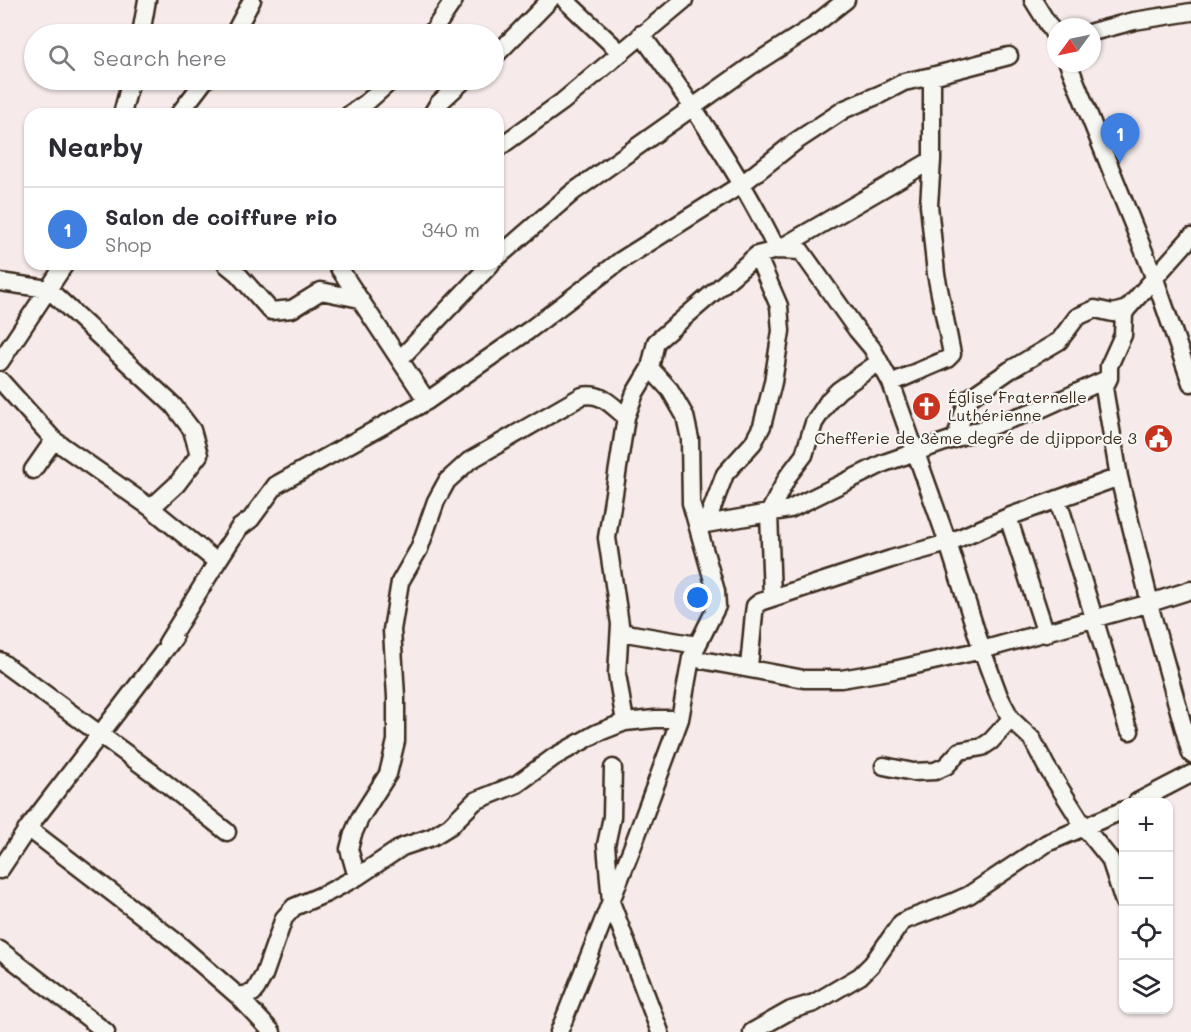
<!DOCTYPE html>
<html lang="en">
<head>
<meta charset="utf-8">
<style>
	body { margin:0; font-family:Mali,sans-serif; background:#f2f2f3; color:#2b2b33 }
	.controls { position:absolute; right:18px; bottom:18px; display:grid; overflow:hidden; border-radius:12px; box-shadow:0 2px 4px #0004 }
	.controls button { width:54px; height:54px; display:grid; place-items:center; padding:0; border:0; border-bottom:2px solid #e1e1e2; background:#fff; color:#2b2b33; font:30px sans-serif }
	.compass { position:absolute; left:1047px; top:18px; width:54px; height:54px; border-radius:50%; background:#fff; box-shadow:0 2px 4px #0004; rotate:237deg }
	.you { position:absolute; left:698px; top:598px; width:21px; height:21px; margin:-15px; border:4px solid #fff; border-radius:50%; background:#1a73e8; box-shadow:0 0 0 9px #1a73e833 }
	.badge { display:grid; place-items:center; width:39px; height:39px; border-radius:50%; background:#b45309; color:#fff; font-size:20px; font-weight:700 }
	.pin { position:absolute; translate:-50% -50px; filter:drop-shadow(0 2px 3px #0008) }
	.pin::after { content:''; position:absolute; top:32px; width:21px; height:18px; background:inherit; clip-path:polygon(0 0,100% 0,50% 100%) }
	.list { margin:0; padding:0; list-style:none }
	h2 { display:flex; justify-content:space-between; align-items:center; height:78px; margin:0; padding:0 24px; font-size:26px }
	h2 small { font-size:20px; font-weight:400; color:#7c7c81 }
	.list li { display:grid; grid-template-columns:39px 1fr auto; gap:18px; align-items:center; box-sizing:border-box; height:84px; padding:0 24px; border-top:2px solid #e1e1e2 }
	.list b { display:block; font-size:22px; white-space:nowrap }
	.list p { margin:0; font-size:20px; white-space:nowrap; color:#7c7c81 }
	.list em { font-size:20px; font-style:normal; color:#7c7c81 }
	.icon { flex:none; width:33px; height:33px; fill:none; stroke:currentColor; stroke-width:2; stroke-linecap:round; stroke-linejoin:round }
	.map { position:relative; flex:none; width:1191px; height:1032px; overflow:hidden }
	.search { position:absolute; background:#fff; box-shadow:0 2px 4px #0004; left:24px; top:24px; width:480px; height:66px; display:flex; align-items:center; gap:15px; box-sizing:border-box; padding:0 21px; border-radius:33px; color:#7c7c81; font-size:22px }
	.panel { position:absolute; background:#fff; box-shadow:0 2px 4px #0004; left:24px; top:108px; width:480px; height:162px; border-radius:18px }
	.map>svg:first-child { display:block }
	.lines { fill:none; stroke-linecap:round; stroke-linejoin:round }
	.minor-casing { stroke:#3b2a1e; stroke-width:21 }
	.minor { stroke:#f6f6f2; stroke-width:16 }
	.labels { text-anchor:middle; stroke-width:4.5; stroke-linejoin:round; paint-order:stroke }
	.poi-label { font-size:16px; fill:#3b2a1e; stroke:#f6f6f2; text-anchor:start }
</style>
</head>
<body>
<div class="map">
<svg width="1191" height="1032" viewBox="0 0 1191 1032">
	<rect width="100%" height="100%" fill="#f6eaea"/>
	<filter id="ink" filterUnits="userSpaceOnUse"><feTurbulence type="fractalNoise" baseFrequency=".0167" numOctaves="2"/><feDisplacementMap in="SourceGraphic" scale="12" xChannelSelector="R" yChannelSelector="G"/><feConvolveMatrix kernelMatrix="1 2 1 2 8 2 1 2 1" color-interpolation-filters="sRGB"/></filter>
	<g filter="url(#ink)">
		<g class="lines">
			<defs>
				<path id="minor" d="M565,0L621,53
					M1033,0L1056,37
					M1092,32L1134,21L1191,12
					M141,34L147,0
					M234,34L252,0
					M431,34L454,0
					M641,34C691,103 740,173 777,250L801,251L857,330L872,348L891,383L948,543L982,650L999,696L1011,719L1032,739L1046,766L1085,828L1110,859L1124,902
					M494,57L550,0
					M1068,63L1155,279L1191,383
					M122,114L131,80
					M179,114L205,80
					M350,114L366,103L392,80
					M432,114L438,104L464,80
					M498,148L562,102L684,0
					M498,257L573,192L751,66L809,29L846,0
					M226,264L237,273L271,311L292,309L321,291L360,299
					M344,264L339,268L427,401
					M0,282L48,289L173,405L192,430L199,455L177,484L151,508
					M400,359L491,264
					M0,362L65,264
					M650,368L670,390L685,416L690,439L691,503L716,591L717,606L691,658
					M0,380L54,440L151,508L217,562L167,643
					M891,383L947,359L952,354L936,274L929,205L932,160V76
					M956,437L968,399L1010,370L1059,341L1077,317L1095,309L1113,313L1127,309
					M33,470L54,440
					M1058,500L1127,726L1130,731
					M1008,517L1046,634
					M697,523L706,524L769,513L788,476L804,455L814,423L829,400L839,390L879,362
					M706,524L725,474L753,443L762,426L773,382L781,331L779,306L757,255
					M217,562L239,528L251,519L276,485L427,401L528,331L620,261L742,184L795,142L845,109L881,94L904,82L932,76L1009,56
					M772,597L769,513L790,509L884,463L1043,408L1109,378
					M1150,603L1119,477L1104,388L1109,378V366L1123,335L1124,314L1127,309L1191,237
					M1149,604L1191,754
					M620,632L697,645
					M0,661L154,774L227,832
					M749,667L754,613L755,606L760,602L891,559L948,543L1008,517L1119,477
					M625,722L617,674L620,624L607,538L626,417L635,393L650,368L656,342L757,255L777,250L932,160
					M884,766L913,772L935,771L946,766L960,751L982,747L991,741L1011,719
					M613,768L612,817L606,845L611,902L660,1032
					M1137,802L1191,774
					M28,828L174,638
					M0,870L28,828L175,941L238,996L272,1032
					M357,877L349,849L353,834L360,818L388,774L396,741V697L392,630L400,582L419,549L436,501L447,481L469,461L582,396C602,392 611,405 626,417
					M0,950L106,1032
					M238,996L253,993L256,989L264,975L284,918L294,907L327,893L357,877L402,847L432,837L450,826L475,801L517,784L554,757L597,733L625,722L655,719H680
					M559,1032L632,848L680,719L691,658L804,679H841L889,671L982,650L1150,603L1191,590
					M752,1032L791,1010L814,1003L860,976L872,964L901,923L906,920L951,903L969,895L1047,843L1124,810"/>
			</defs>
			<use href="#minor" class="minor-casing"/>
			<use href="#minor" class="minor"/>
		</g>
	</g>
	<defs>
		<symbol id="church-disc" viewBox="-11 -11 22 22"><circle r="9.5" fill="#c8321e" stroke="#f6f6f2"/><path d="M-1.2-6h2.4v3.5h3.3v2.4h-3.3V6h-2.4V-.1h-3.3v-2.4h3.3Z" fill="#fff"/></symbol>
		<symbol id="civic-disc" viewBox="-11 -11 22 22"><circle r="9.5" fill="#c8321e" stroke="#f6f6f2"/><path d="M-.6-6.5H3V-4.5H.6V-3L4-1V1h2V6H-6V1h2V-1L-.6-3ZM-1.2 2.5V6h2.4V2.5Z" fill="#fff"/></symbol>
	</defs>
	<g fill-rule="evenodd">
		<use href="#church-disc" x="910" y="390" width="33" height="33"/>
		<use href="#civic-disc" x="1142" y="422" width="33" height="33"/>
	</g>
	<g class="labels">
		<g class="poi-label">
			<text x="948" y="403">Église Fraternelle<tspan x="948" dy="18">Luthérienne</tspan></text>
			<text x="1137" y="444" text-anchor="end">Chefferie de 3ème degré de djipporde 3</text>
		</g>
	</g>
</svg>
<div class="controls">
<button>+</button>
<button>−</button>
<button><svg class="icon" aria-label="locate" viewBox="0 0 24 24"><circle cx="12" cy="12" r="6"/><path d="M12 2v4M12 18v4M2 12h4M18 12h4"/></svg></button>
<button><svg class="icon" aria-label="layers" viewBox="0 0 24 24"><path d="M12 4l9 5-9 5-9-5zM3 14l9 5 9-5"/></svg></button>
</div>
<svg class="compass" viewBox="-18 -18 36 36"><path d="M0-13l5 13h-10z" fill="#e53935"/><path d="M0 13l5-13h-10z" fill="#7c7c81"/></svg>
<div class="you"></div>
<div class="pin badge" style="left:1120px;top:163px;background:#3f7fe0">1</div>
<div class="search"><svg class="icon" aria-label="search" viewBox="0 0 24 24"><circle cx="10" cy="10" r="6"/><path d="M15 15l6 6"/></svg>Search here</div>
<section class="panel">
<h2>Nearby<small></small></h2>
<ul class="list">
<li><span class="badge" style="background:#3f7fe0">1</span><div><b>Salon de coiffure rio</b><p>Shop</p></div><em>340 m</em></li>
</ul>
</section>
</div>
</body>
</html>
